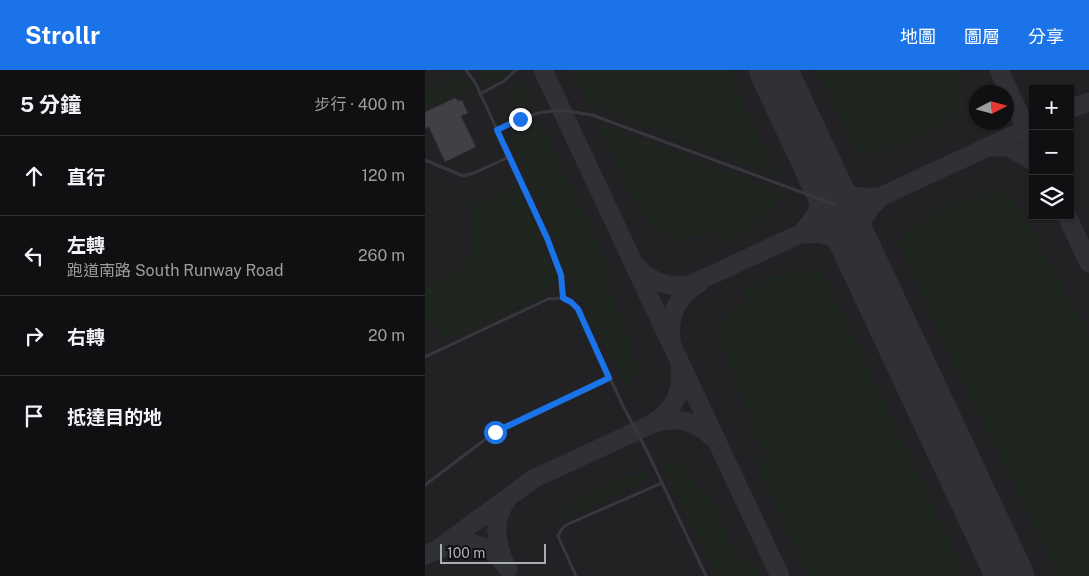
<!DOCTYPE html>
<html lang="zh-TW">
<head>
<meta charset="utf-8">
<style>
	body { margin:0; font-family:"Public Sans","Noto Sans TC",sans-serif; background:#19191b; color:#f1f3f6 }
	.controls { position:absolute; right:15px; top:15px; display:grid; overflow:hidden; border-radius:0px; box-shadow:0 1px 4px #0004 }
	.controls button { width:45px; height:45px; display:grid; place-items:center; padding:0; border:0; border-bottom:1px solid #303032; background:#101012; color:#f1f3f6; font:25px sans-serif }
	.compass { position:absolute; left:544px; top:15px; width:45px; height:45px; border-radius:50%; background:#101012; box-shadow:0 1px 4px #0004; rotate:84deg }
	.scale { position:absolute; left:15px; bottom:12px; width:106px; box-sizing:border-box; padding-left:5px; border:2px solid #a8adb8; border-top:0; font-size:14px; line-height:18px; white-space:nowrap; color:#a8adb8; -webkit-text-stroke:4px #111113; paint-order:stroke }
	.stop { position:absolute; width:15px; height:15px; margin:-11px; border:4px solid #1a73e8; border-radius:50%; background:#fff }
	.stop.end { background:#1a73e8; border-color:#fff; box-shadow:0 1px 5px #0008 }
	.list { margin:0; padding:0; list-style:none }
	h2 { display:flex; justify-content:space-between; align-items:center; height:65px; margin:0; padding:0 20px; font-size:21px }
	h2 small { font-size:16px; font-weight:400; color:#9c9d9f }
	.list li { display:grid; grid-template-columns:32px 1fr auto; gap:15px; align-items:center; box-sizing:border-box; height:80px; padding:0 20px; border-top:1px solid #303032 }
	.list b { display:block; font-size:19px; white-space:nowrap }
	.list p { margin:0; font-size:16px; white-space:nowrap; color:#9c9d9f }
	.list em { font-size:16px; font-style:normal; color:#9c9d9f }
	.icon { flex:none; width:28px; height:28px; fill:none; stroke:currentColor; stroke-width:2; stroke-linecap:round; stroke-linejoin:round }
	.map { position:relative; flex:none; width:664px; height:506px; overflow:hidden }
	header { display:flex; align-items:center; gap:30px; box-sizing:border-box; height:70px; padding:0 25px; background:#1a73e8; color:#fff }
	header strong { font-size:24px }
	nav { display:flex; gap:28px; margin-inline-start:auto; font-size:18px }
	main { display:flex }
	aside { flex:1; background:#101012 }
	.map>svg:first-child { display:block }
	.built { fill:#222225; fill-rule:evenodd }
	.green { fill:#1e261f }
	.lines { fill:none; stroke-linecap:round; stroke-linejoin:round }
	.taxiway { stroke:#303135; stroke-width:19 }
	.runway { stroke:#303135; stroke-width:48 }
	.building { fill:#404145; stroke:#303034 }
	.lane { stroke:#37383d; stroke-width:3 }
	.route { stroke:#1a73e8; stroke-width:6 }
</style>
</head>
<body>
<header>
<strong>Strollr</strong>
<nav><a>地圖</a><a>圖層</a><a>分享</a></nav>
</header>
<main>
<aside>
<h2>5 分鐘<small>步行 · 400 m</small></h2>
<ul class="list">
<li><svg class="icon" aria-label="ahead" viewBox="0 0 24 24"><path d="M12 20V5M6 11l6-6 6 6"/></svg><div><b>直行</b></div><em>120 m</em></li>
<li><svg class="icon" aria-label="left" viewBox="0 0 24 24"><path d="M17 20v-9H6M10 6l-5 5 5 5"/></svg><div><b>左轉</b><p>跑道南路 South Runway Road</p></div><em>260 m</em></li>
<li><svg class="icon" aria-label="right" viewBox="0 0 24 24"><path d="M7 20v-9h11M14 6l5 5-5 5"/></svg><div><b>右轉</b></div><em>20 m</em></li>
<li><svg class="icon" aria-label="arrive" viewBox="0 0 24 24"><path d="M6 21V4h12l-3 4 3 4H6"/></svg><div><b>抵達目的地</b></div></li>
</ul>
</aside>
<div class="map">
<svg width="664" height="506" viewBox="0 0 664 506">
	<rect width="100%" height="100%" fill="#161618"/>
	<path class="built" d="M0,0H664V506H0ZM608,19H645V146H608ZM552,22H582V52H552Z"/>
	<path class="green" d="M53,0H83L77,6L60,14Z
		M148,0H303L353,107L163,34Z
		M392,0H533L539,36L536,40C510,60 489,75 456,81C446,82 438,84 429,79Z
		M37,5L42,9L48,19L0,39V20L32,6Z
		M97,8L110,37L89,36C81,26 92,16 97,8Z
		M114,49L183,194L177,200C185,219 218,290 209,308C207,311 202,314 200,316L143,202L126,158L84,68L97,56Z
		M172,53L360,124C347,146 319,163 296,172L291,162L254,171L250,169L243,157L230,163L209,131Z
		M91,114L112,160L130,204L131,211L124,215L126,221L19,272L9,252L0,256V216C41,207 57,176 43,137Z
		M573,121L577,122L584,127L602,150L664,266V506H634L627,493L513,262L473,172L476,167L482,162L525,133Z
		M383,199L396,203L402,210L541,506H384L330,393L340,388L301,289L293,253L323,230L319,221C338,208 360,204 383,199Z
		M248,388L257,393L292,440L315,492L324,486L334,506H292L236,392Z
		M222,401L225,407L139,450L135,442L165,422L199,407Z"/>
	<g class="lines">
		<path class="taxiway" d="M118,0L355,506
			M574,0L608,74
			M645,39L664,32
			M565,77H583L608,91
			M394,98C407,119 426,130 451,127
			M642,146L664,193
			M379,160C399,141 399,120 392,95
			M380,164C406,161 422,172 437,192
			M439,195C429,171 433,146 454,129
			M212,197C227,213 246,219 267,214L608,56
			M246,269C243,245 253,226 274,213
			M228,353C249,341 259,319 255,296
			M568,470L592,506
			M13,479L108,409L227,354C250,346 271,350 288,368
			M0,485C33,469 60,466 83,499
			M80,494C70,471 67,449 83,428"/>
		<path class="runway" d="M348,0L585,506"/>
	</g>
	<path class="building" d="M30,28L34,31L37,30L43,43L36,46L51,77L20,92L4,57L0,59V42Z"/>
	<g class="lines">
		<path class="lane" d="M41,0L51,14L122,169L136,205L138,228L146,232L153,239L198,336L221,379L281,506
			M55,24L79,11L91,0
			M72,60L113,43L136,40L167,45L411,135
			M0,90L38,106L49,103L84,87
			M0,287L123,229L138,228
			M0,415L70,362L184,308
			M151,506L133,466L136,460L141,455L237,413"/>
	</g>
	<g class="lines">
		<path class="route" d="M70,362L184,308L153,239L146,232L138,228L136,205L122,168L72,60L95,49"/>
	</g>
</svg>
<div class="controls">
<button>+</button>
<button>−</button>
<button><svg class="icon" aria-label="layers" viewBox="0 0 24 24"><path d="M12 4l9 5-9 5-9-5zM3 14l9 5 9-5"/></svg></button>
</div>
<svg class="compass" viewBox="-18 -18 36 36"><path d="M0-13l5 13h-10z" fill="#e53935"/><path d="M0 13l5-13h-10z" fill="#9c9d9f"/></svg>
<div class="scale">100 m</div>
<div class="stop" style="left:70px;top:362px"></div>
<div class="stop end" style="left:95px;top:49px"></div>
</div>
</main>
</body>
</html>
